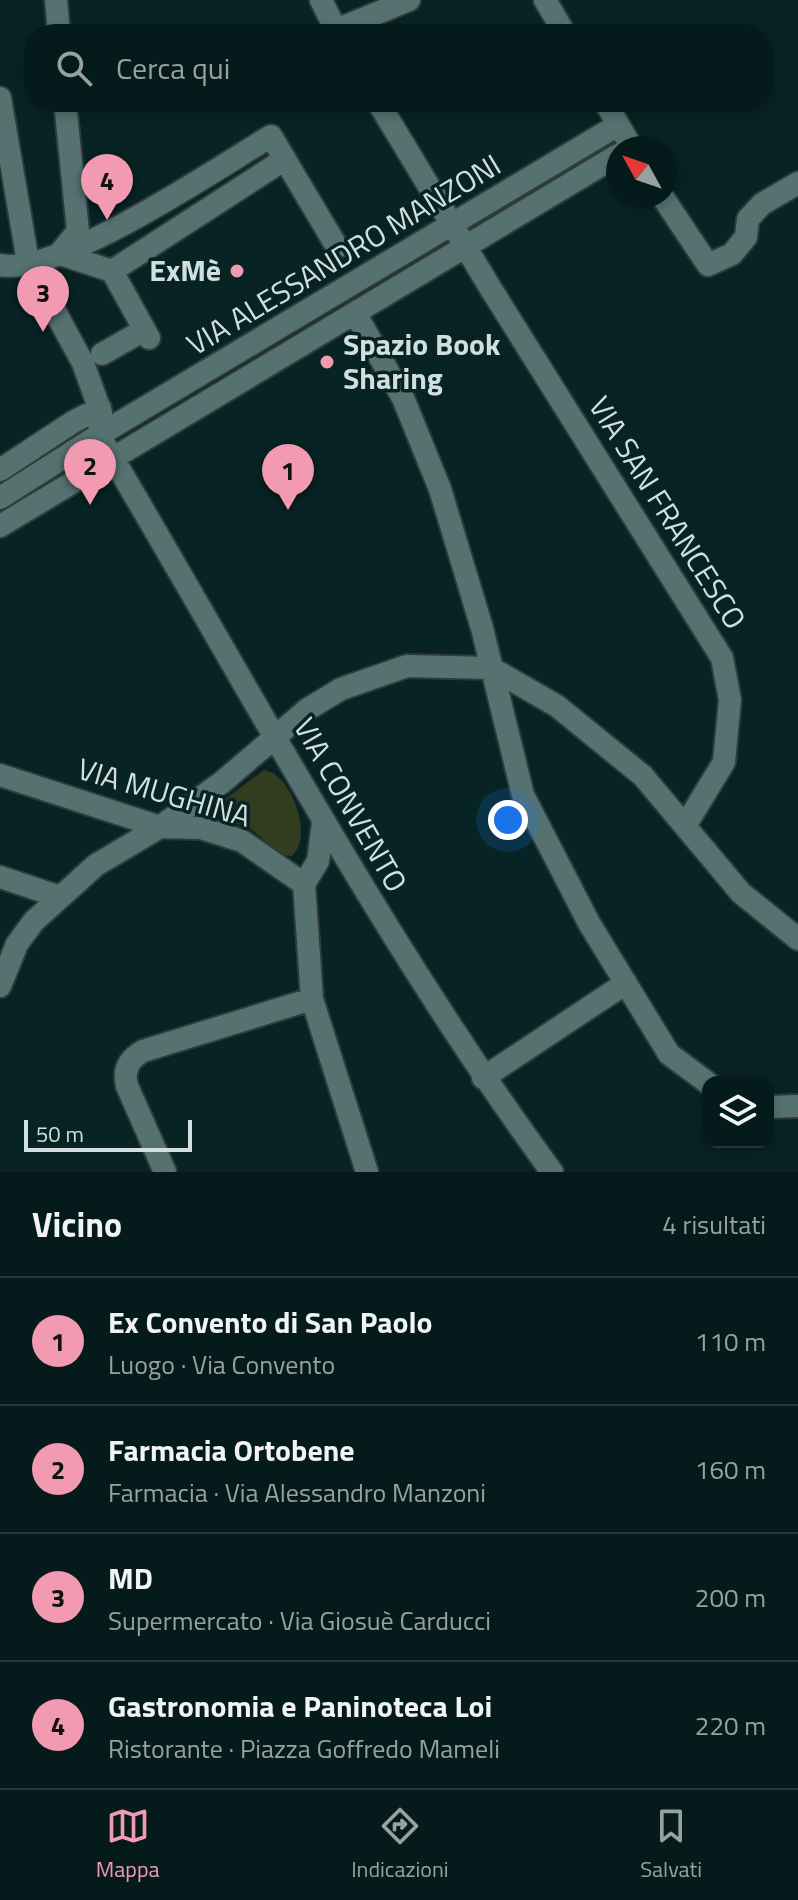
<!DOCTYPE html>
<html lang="it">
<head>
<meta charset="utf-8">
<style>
	body { margin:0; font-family:"Titillium Web",sans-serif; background:#0e2323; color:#f1f3f6 }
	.controls { position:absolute; right:24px; bottom:24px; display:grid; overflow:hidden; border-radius:16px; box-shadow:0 4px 12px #0003 }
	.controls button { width:72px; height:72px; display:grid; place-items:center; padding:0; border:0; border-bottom:2px solid #263839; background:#051a1a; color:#f1f3f6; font:40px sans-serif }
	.compass { position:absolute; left:606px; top:136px; width:72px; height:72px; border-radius:50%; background:#051a1a; box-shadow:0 4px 12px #0003; rotate:310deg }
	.scale { position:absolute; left:24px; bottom:20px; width:168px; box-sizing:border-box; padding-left:8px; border:4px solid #d1e0df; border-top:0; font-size:22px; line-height:28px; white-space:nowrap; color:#d1e0df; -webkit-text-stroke:6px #072323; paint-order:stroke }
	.you { position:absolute; left:508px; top:820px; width:28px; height:28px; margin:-20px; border:6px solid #fff; border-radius:50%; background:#1a73e8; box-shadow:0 0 0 12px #1a73e833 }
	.badge { display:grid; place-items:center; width:52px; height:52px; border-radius:50%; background:#f19ab2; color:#111; font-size:26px; font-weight:700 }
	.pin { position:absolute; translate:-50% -66px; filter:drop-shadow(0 2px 4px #0008) }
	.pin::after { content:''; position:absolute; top:42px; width:28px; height:24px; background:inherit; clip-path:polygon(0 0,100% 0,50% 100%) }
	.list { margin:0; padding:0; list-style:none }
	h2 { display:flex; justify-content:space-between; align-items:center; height:104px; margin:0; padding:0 32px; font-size:34px }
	h2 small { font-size:26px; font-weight:400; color:#97a1a2 }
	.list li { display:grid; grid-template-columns:52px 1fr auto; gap:24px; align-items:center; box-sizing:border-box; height:128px; padding:0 32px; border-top:2px solid #263839 }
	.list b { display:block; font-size:30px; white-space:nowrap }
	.list p { margin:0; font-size:26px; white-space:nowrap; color:#97a1a2 }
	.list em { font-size:26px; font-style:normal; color:#97a1a2 }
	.icon { flex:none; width:44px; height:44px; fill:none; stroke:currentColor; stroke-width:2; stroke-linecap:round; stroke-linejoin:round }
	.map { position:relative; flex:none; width:798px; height:1172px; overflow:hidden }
	.search { position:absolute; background:#051a1a; box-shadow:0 4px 12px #0003; left:24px; right:24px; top:24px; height:88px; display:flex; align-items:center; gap:20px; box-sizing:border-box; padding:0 28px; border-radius:32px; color:#97a1a2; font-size:30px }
	.sheet { height:616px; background:#051a1a }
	nav { display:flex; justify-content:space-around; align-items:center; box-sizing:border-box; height:112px; border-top:2px solid #263839; background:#051a1a; font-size:22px; color:#97a1a2 }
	nav a { display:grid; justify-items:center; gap:4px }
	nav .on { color:#f19ab2 }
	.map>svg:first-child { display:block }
	.green { fill:#323d1f }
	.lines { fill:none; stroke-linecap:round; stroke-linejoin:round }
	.minor-casing { stroke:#2e3b3a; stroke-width:26 }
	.minor { stroke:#557271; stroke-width:22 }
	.poi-dot { fill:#f19ab2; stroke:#072323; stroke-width:3 }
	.labels { text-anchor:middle; stroke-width:7; stroke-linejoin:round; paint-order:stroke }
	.street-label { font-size:30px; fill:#d1e0df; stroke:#072323 }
	.poi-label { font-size:30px; font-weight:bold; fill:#d1e0df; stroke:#072323; text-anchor:end }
</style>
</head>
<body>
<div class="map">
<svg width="798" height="1172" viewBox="0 0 798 1172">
	<rect width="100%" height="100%" fill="#072323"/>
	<path class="green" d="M264,770C289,772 315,834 292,856L281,855L251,829L214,816L213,808Z"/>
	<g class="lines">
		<defs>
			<path id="minor" d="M56,0L59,34
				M321,0L338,34
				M545,0L565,34
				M336,30L409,0
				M0,98L28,262L83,363L101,413L99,435
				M378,102L491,289L722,658L730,700L724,762L685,826
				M605,102L632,148
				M662,196L708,265L732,254L746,237L748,219L762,204L798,183
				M60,253L78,231L65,102
				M60,254L112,271L285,159
				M0,265C57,277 218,168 271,136L337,247
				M112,271L149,338
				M355,313L403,398L440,489L482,628L523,795L589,923L669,1054L708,1083
				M102,354L144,330
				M99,435C247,683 381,939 552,1172
				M0,470L73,422L100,408
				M0,498L99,435L618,125
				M0,526L618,155
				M0,775L160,827L201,828L242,841L304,884
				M323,823L318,861L304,884L312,999L367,1172
				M0,877L57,896
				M0,986L17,944L34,921L96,865L160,827L221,783L308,709L341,689L407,666L491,668L557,706L643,776L741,893L798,939
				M483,1078L626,983
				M768,1107L798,1106
				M165,1172L127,1086C123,1070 129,1059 143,1051L312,999"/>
		</defs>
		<use href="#minor" class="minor-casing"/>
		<use href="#minor" class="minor"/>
	</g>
	<g class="poi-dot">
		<circle cx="237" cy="271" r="8"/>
		<circle cx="327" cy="362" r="8"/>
	</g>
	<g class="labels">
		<g class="street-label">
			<text transform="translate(344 255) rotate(-31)" y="10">VIA ALESSANDRO MANZONI</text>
			<text transform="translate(667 513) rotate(58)" y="10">VIA SAN FRANCESCO</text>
			<text transform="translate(164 793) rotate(16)" y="10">VIA MUGHINA</text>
			<text transform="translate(350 805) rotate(60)" y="10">VIA CONVENTO</text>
		</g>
		<g class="poi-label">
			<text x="221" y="281">ExMè</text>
			<text x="343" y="355" text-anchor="start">Spazio Book<tspan x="343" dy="34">Sharing</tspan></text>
		</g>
	</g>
</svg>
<div class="controls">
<button><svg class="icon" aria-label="layers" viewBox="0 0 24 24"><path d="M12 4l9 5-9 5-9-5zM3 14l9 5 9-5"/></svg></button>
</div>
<svg class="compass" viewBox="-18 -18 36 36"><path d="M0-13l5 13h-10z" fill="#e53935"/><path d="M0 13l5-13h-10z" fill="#97a1a2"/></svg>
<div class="scale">50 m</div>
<div class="you"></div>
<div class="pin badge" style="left:288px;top:510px">1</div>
<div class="pin badge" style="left:90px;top:505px">2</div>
<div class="pin badge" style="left:43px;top:332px">3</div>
<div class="pin badge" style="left:107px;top:220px">4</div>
<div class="search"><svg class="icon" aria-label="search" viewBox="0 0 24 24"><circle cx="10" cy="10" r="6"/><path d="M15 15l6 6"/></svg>Cerca qui</div>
</div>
<section class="sheet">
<h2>Vicino<small>4 risultati</small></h2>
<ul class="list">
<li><span class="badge">1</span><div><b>Ex Convento di San Paolo</b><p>Luogo · Via Convento</p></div><em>110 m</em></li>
<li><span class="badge">2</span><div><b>Farmacia Ortobene</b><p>Farmacia · Via Alessandro Manzoni</p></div><em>160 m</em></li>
<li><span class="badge">3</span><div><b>MD</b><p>Supermercato · Via Giosuè Carducci</p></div><em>200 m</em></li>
<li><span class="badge">4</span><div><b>Gastronomia e Paninoteca Loi</b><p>Ristorante · Piazza Goffredo Mameli</p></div><em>220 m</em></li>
</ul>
</section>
<nav>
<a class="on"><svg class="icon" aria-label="map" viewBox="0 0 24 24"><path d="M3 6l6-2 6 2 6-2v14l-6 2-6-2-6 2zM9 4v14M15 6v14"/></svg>Mappa</a>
<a><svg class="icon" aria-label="directions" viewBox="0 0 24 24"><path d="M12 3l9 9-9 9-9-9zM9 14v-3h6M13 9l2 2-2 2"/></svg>Indicazioni</a>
<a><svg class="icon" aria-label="saved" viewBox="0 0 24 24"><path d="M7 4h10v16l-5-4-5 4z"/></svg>Salvati</a>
</nav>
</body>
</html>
